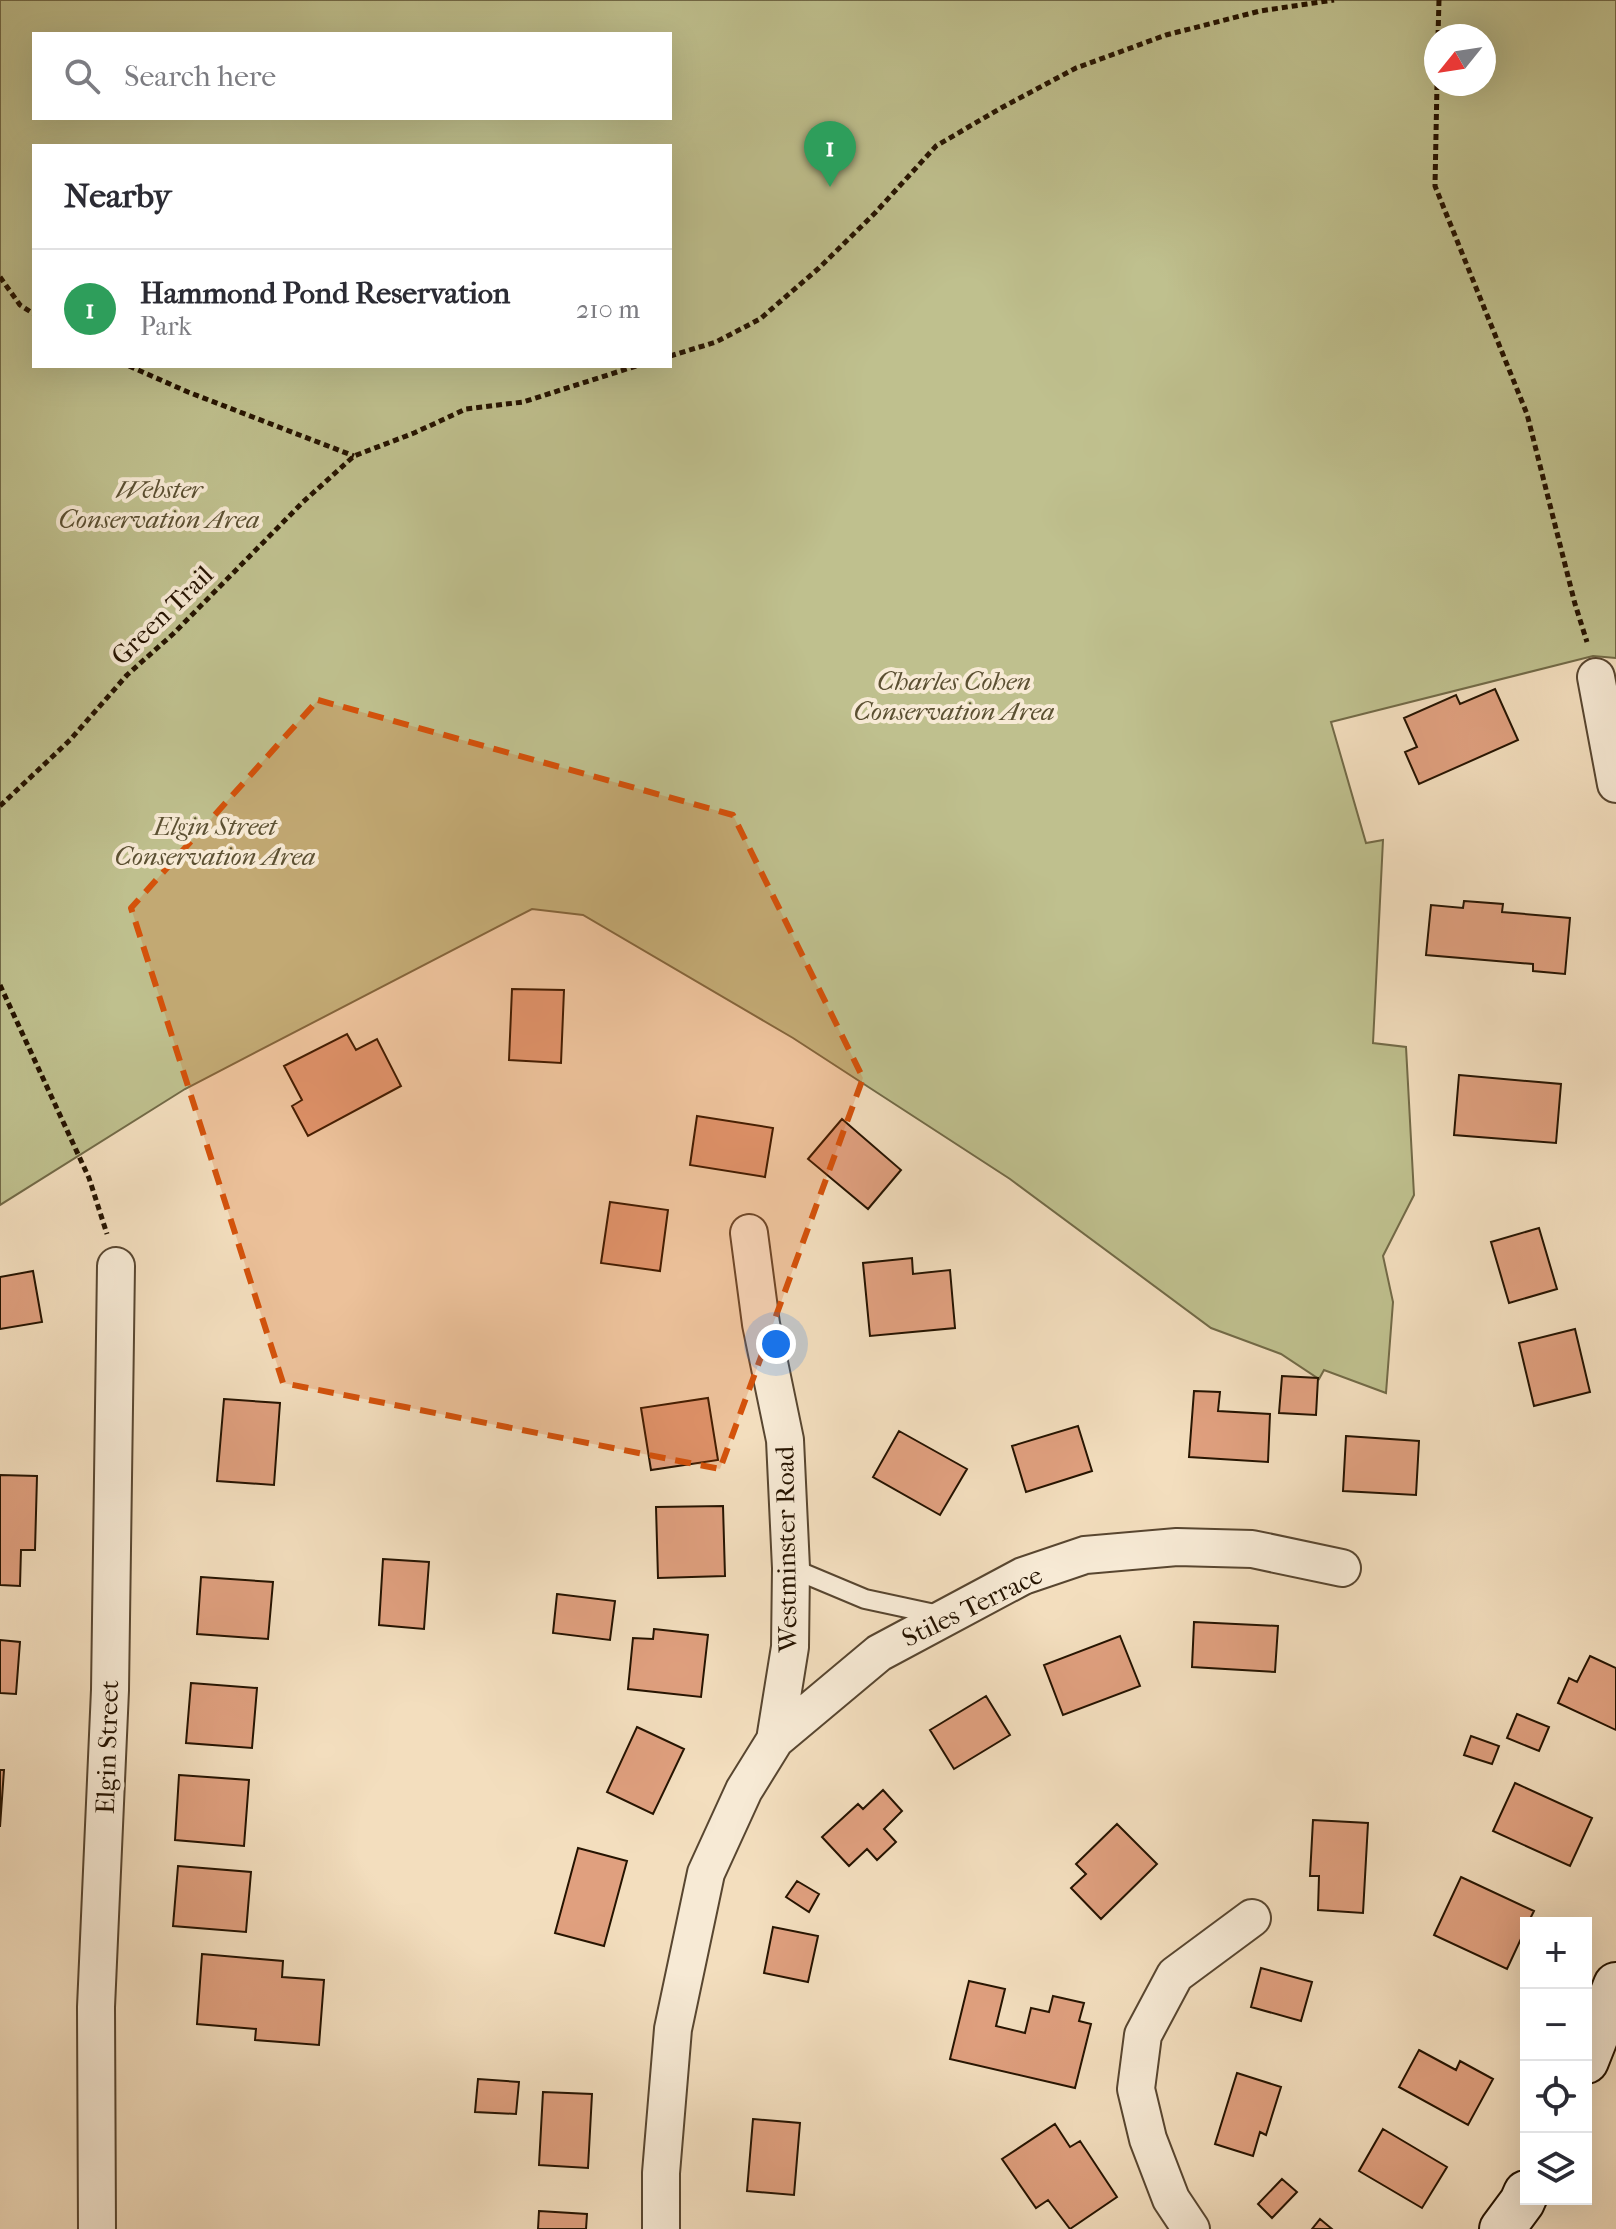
<!DOCTYPE html>
<html lang="en">
<head>
<meta charset="utf-8">
<style>
	body { margin:0; font-family:"IM FELL French Canon",serif; background:#f2f2f3; color:#2b2b33 }
	.controls { position:absolute; right:24px; bottom:24px; display:grid; overflow:hidden; border-radius:0px; box-shadow:0 8px 32px #0002 }
	.controls button { width:72px; height:72px; display:grid; place-items:center; padding:0; border:0; border-bottom:2px solid #e1e1e2; background:#fff; color:#2b2b33; font:40px sans-serif }
	.compass { position:absolute; left:1424px; top:24px; width:72px; height:72px; border-radius:50%; background:#fff; box-shadow:0 8px 32px #0002; rotate:240deg }
	.you { position:absolute; left:776px; top:1344px; width:28px; height:28px; margin:-20px; border:6px solid #fff; border-radius:50%; background:#1a73e8; box-shadow:0 0 0 12px #1a73e833 }
	.badge { display:grid; place-items:center; width:52px; height:52px; border-radius:50%; background:#db2777; color:#fff; font-size:26px; font-weight:700 }
	.pin { position:absolute; translate:-50% -66px; filter:drop-shadow(0 2px 4px #0008) }
	.pin::after { content:''; position:absolute; top:42px; width:28px; height:24px; background:inherit; clip-path:polygon(0 0,100% 0,50% 100%) }
	.list { margin:0; padding:0; list-style:none }
	h2 { display:flex; justify-content:space-between; align-items:center; height:104px; margin:0; padding:0 32px; font-size:34px }
	h2 small { font-size:26px; font-weight:400; color:#7c7c81 }
	.list li { display:grid; grid-template-columns:52px 1fr auto; gap:24px; align-items:center; box-sizing:border-box; height:120px; padding:0 32px; border-top:2px solid #e1e1e2 }
	.list b { display:block; font-size:30px; white-space:nowrap }
	.list p { margin:0; font-size:26px; white-space:nowrap; color:#7c7c81 }
	.list em { font-size:26px; font-style:normal; color:#7c7c81 }
	.icon { flex:none; width:44px; height:44px; fill:none; stroke:currentColor; stroke-width:2; stroke-linecap:round; stroke-linejoin:round }
	.map { position:relative; flex:none; width:1616px; height:2229px; overflow:hidden }
	.search { position:absolute; background:#fff; box-shadow:0 8px 32px #0002; left:32px; top:32px; width:640px; height:88px; display:flex; align-items:center; gap:20px; box-sizing:border-box; padding:0 28px; border-radius:0px; color:#7c7c81; font-size:30px }
	.panel { position:absolute; background:#fff; box-shadow:0 8px 32px #0002; left:32px; top:144px; width:640px; height:224px; border-radius:0px }
	.map>svg:first-child { display:block }
	.green { fill:#bfc08e; stroke:#726a47; stroke-width:2; fill-rule:evenodd }
	.building { fill:#e0a07f; stroke:#251300; stroke-width:2 }
	.lines { fill:none; stroke-linecap:round; stroke-linejoin:round }
	.lane-casing { stroke:#584630; stroke-width:22 }
	.street-casing { stroke:#584630; stroke-width:40 }
	.secondary-casing { stroke:#251300; stroke-width:48 }
	.path { stroke:#251300; stroke-width:5; stroke-dasharray:6 4; stroke-linecap:butt }
	.lane { stroke:#f7ead5; stroke-width:18 }
	.street { stroke:#f7ead5; stroke-width:36 }
	.secondary { stroke:#f7ead5; stroke-width:44 }
	.marked { fill:#d4520b; fill-opacity:0.2; stroke:#d4520b; stroke-width:6; stroke-dasharray:16 10; stroke-linejoin:round }
	.labels { text-anchor:middle; stroke-width:8; stroke-linejoin:round; paint-order:stroke }
	.park-label { font-size:26px; font-style:italic; fill:#5b5032; stroke:#f7ead5 }
	.street-label { font-size:26px; fill:#251300; stroke:#f7ead5 }
</style>
</head>
<body>
<div class="map">
<svg width="1616" height="2229" viewBox="0 0 1616 2229">
	<rect width="100%" height="100%" fill="#f3debe"/>
	<filter id="stains"><feTurbulence type="fractalNoise" baseFrequency=".0025" numOctaves="4"/><feColorMatrix values="0 0 0 0 .2 0 0 0 0 .09 0 0 0 0 .02 0 0 0 .5 -.17"/></filter>
	<radialGradient id="worn" r=".72"><stop offset=".6" stop-color="#630" stop-opacity="0"/><stop offset="1" stop-color="#630" stop-opacity=".3"/></radialGradient>
	<path class="green" d="M0,0H1616V658L1593,656L1331,722L1366,843L1383,840L1373,1043L1406,1047L1414,1195L1383,1256L1393,1302L1386,1393L1324,1370L1319,1379L1281,1354L1211,1328L1010,1179L793,1038L583,915L532,909L185,1089L0,1205ZM34,34H670V118H34ZM1436,36H1484V84H1436ZM34,146H670V366H34Z"/>
	<path class="building" d="M1495,689L1518,740L1419,784L1405,752L1417,747L1404,718L1456,695L1460,704Z
		M1464,901L1503,904L1502,912L1570,918L1565,974L1533,971V964L1426,955L1431,905L1463,908Z
		M512,989L564,990L561,1063L509,1060Z
		M347,1034L356,1050L377,1039L401,1086L308,1136L292,1106L302,1100L284,1066Z
		M1459,1075L1561,1084L1556,1143L1454,1135Z
		M697,1116L773,1128L765,1177L690,1165Z
		M842,1119L901,1170L868,1209L808,1159Z
		M610,1202L668,1210L660,1271L601,1263Z
		M1539,1228L1557,1289L1509,1303L1491,1242Z
		M912,1258L913,1274L950,1270L955,1328L870,1336L863,1263Z
		M33,1271L42,1322L0,1329V1277Z
		M1575,1329L1590,1392L1534,1406L1519,1343Z
		M1282,1376L1318,1378L1316,1415L1279,1413Z
		M1194,1391L1220,1392L1218,1411L1270,1414L1268,1462L1189,1457Z
		M708,1398L718,1460L651,1470L641,1408Z
		M224,1399L280,1403L274,1485L217,1481Z
		M1078,1426L1092,1471L1026,1492L1012,1446Z
		M899,1431L967,1469L940,1515L873,1477Z
		M1346,1436L1419,1441L1416,1495L1343,1491Z
		M0,1475L37,1476L35,1550H21L20,1586L0,1585Z
		M723,1506L725,1576L658,1578L656,1507Z
		M383,1559L429,1562L424,1629L379,1625Z
		M201,1577L273,1582L268,1639L197,1634Z
		M557,1594L615,1601L610,1640L553,1633Z
		M1194,1622L1278,1626L1275,1672L1192,1667Z
		M654,1629L708,1635L701,1697L628,1689L633,1638L653,1639Z
		M1120,1636L1140,1686L1063,1715L1044,1665Z
		M0,1640L20,1642L16,1694L0,1693Z
		M1590,1656L1616,1668V1730L1558,1703L1569,1678L1577,1682Z
		M191,1683L257,1688L252,1748L186,1743Z
		M986,1696L1010,1735L954,1769L930,1730Z
		M1517,1714L1549,1727L1539,1751L1507,1738Z
		M637,1727L684,1749L653,1814L607,1792Z
		M1471,1736L1499,1746L1492,1764L1464,1755Z
		M0,1770H4L0,1827Z
		M179,1775L249,1780L244,1846L175,1840Z
		M1515,1783L1592,1818L1570,1866L1493,1831Z
		M883,1790L902,1811L884,1829L896,1842L877,1860L867,1849L849,1866L822,1837L858,1804L863,1809Z
		M1313,1820L1368,1823L1363,1913L1318,1910L1319,1876H1310Z
		M1117,1824L1157,1864L1101,1919L1071,1888L1086,1874L1076,1864Z
		M578,1848L627,1861L604,1946L555,1933Z
		M178,1866L251,1872L246,1932L173,1926Z
		M1461,1877L1534,1911L1528,1923H1526V1928L1507,1969L1434,1935Z
		M797,1881L819,1894L809,1912L786,1897Z
		M773,1927L818,1936L808,1982L764,1973Z
		M202,1954L283,1961L282,1977L324,1980L319,2045L255,2040L256,2029L197,2024Z
		M1261,1968L1312,1982L1301,2021L1251,2007Z
		M969,1981L1005,1989L996,2026L1025,2033L1031,2008L1049,2012L1053,1996L1084,2003L1079,2021L1091,2024L1075,2088L950,2059Z
		M1419,2050L1456,2070L1460,2061L1493,2079L1468,2125L1399,2087Z
		M1237,2073L1281,2087L1266,2135L1260,2132L1253,2156L1215,2144Z
		M478,2079L519,2082L516,2114L475,2112Z
		M543,2092L592,2094L588,2168L539,2165Z
		M753,2119L800,2123L794,2195L747,2191Z
		M1055,2124L1070,2147L1080,2141L1117,2197L1070,2229L1048,2200L1036,2208L1002,2159Z
		M1383,2129L1447,2167L1422,2208L1359,2171Z
		M1282,2179L1297,2192L1272,2218L1258,2204Z
		M539,2211L587,2214L586,2229H538Z
		M1320,2219L1332,2229H1312Z"/>
	<g class="lines">
		<defs>
			<path id="lane" d="M791,1568L865,1599L944,1616"/>
			<path id="street" d="M1596,677L1616,784
				M775,1740L879,1653L1023,1576L1085,1555L1177,1547L1252,1549L1342,1568
				M97,2229L96,2007L110,1690L116,1266
				M661,2229V2173L673,2029L706,1873L744,1790L775,1740L790,1647L791,1568L785,1440L761,1324L749,1233
				M1191,2229L1171,2199L1148,2139L1136,2089L1143,2035L1175,1975L1252,1918"/>
			<path id="secondary" d="M1586,2061L1616,1985
				M1502,2229L1522,2202L1526,2193"/>
		</defs>
		<use href="#lane" class="lane-casing"/>
		<use href="#street" class="street-casing"/>
		<use href="#secondary" class="secondary-casing"/>
		<path class="path" d="M1438,36L1439,0
			M1437,84L1435,186L1527,414L1575,604L1587,642
			M0,277L20,305L34,314
			M670,356L716,342L760,319L819,268L875,213L936,146L1001,108L1076,68L1166,35L1260,11L1334,0
			M129,366L188,392L354,456
			M0,806L70,740L127,675L173,634L303,502L354,456L414,433L466,409L523,402L636,366
			M0,985L89,1178L107,1234"/>
		<use href="#lane" class="lane"/>
		<use href="#street" class="street"/>
		<use href="#secondary" class="secondary"/>
	</g>
	<path class="marked" d="M318,700L733,815L863,1078L720,1469L283,1383L131,908Z"/>
	<g class="labels">
		<g class="park-label">
			<text x="159" y="498">Webster<tspan x="159" dy="30">Conservation Area</tspan></text>
			<text x="954" y="690">Charles Cohen<tspan x="954" dy="30">Conservation Area</tspan></text>
			<text x="215" y="835">Elgin Street<tspan x="215" dy="30">Conservation Area</tspan></text>
		</g>
		<g class="street-label">
			<text transform="translate(162 615) rotate(-44)" y="9">Green Trail</text>
			<text transform="translate(786 1549) rotate(-91)" y="9">Westminster Road</text>
			<text transform="translate(972 1606) rotate(-26)" y="9">Stiles Terrace</text>
			<text transform="translate(107 1747) rotate(-88)" y="9">Elgin Street</text>
		</g>
	</g>
	<rect width="100%" height="100%" filter="url(#stains)"/>
	<rect width="100%" height="100%" fill="url(#worn)"/>
</svg>
<div class="controls">
<button>+</button>
<button>−</button>
<button><svg class="icon" aria-label="locate" viewBox="0 0 24 24"><circle cx="12" cy="12" r="6"/><path d="M12 2v4M12 18v4M2 12h4M18 12h4"/></svg></button>
<button><svg class="icon" aria-label="layers" viewBox="0 0 24 24"><path d="M12 4l9 5-9 5-9-5zM3 14l9 5 9-5"/></svg></button>
</div>
<svg class="compass" viewBox="-18 -18 36 36"><path d="M0-13l5 13h-10z" fill="#e53935"/><path d="M0 13l5-13h-10z" fill="#7c7c81"/></svg>
<div class="you"></div>
<div class="pin badge" style="left:830px;top:187px;background:#2e9e5b">1</div>
<div class="search"><svg class="icon" aria-label="search" viewBox="0 0 24 24"><circle cx="10" cy="10" r="6"/><path d="M15 15l6 6"/></svg>Search here</div>
<section class="panel">
<h2>Nearby<small></small></h2>
<ul class="list">
<li><span class="badge" style="background:#2e9e5b">1</span><div><b>Hammond Pond Reservation</b><p>Park</p></div><em>210 m</em></li>
</ul>
</section>
</div>
</body>
</html>
